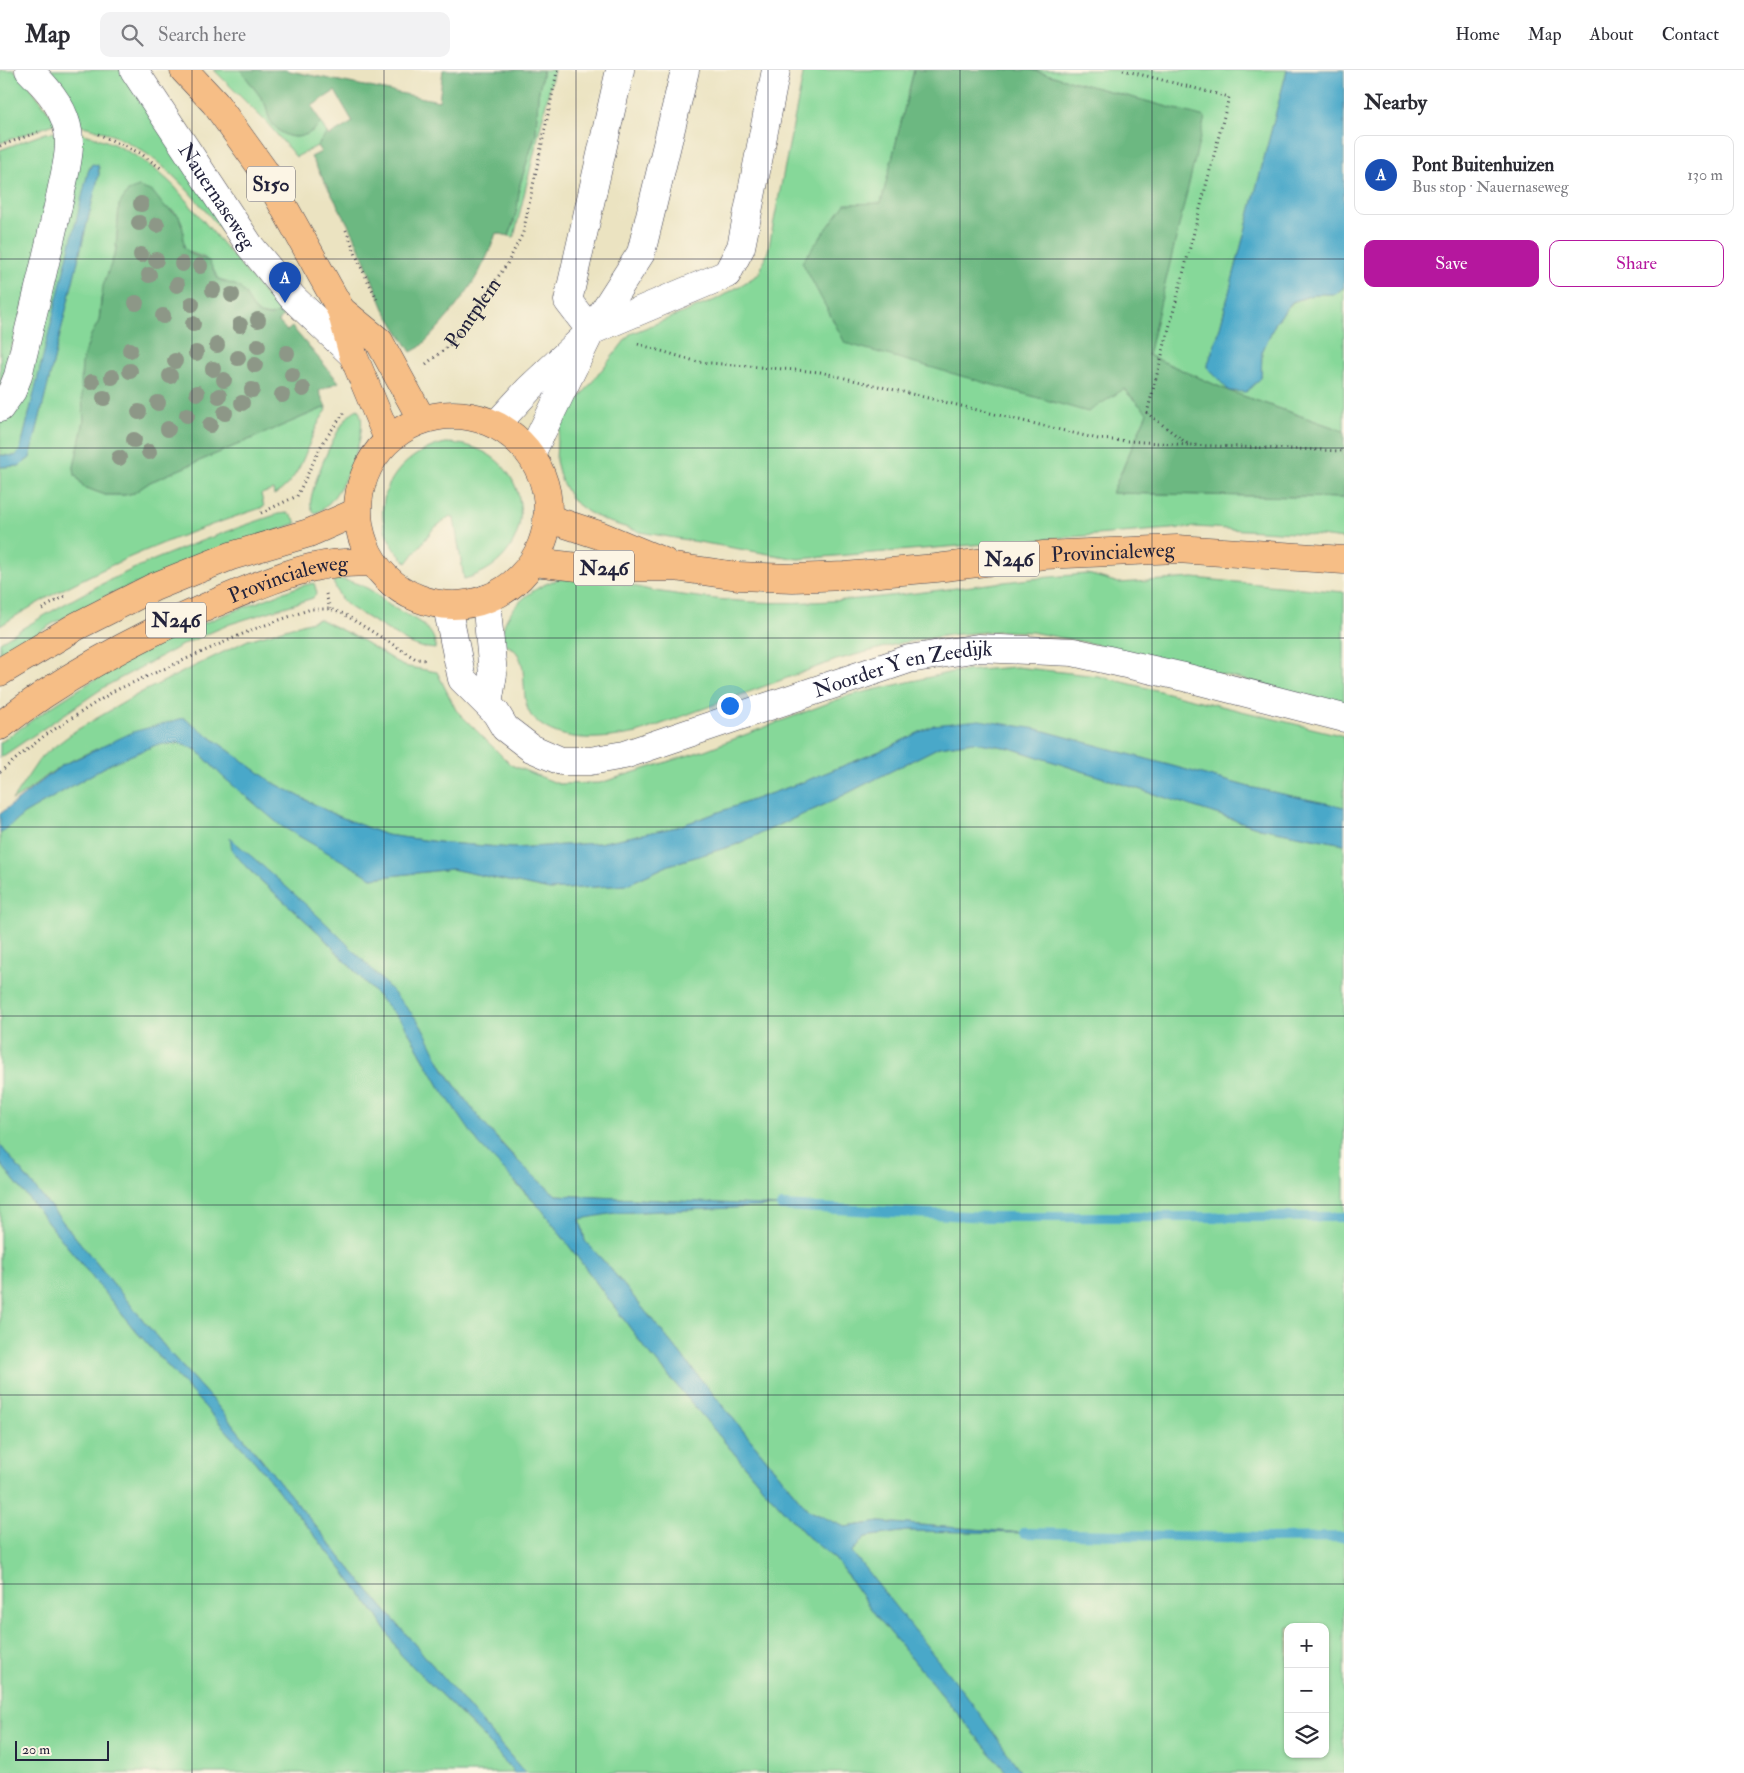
<!DOCTYPE html>
<html lang="en">
<head>
<meta charset="utf-8">
<style>
	body { margin:0; font-family:"IM FELL Double Pica",serif; background:#f2f2f3; color:#2b2b33 }
	.controls { position:absolute; right:15px; bottom:15px; display:grid; overflow:hidden; border-radius:10px; box-shadow:0 1px 4px #0004 }
	.controls button { width:45px; height:45px; display:grid; place-items:center; padding:0; border:0; border-bottom:1px solid #e1e1e2; background:#fff; color:#2b2b33; font:25px sans-serif }
	.scale { position:absolute; left:15px; bottom:12px; width:94px; box-sizing:border-box; padding-left:5px; border:2px solid #22223b; border-top:0; font-size:14px; line-height:18px; white-space:nowrap; color:#22223b; -webkit-text-stroke:4px #fcf5e5; paint-order:stroke }
	.you { position:absolute; left:729px; top:635px; width:18px; height:18px; margin:-12px; border:4px solid #fff; border-radius:50%; background:#1a73e8; box-shadow:0 0 0 8px #1a73e833 }
	.badge { display:grid; place-items:center; width:32px; height:32px; border-radius:50%; background:#b5179e; color:#fff; font-size:16px; font-weight:700 }
	.pin { position:absolute; translate:-50% -41px; filter:drop-shadow(0 1px 2px #0008) }
	.pin::after { content:''; position:absolute; top:26px; width:18px; height:15px; background:inherit; clip-path:polygon(0 0,100% 0,50% 100%) }
	.list { margin:0; padding:0; list-style:none }
	h2 { display:flex; justify-content:space-between; align-items:center; height:65px; margin:0; padding:0 20px; font-size:21px }
	h2 small { font-size:16px; font-weight:400; color:#7c7c81 }
	.list li { display:grid; grid-template-columns:32px 1fr auto; gap:15px; align-items:center; box-sizing:border-box; height:80px; margin:0 10px 10px; padding:0 10px; border:1px solid #e1e1e2; border-radius:10px }
	.list b { display:block; font-size:19px; white-space:nowrap }
	.list p { margin:0; font-size:16px; white-space:nowrap; color:#7c7c81 }
	.list em { font-size:16px; font-style:normal; color:#7c7c81 }
	.actions { display:flex; gap:10px; padding:15px 20px }
	.actions a { flex:1; padding:11px 0; border:1px solid #b5179e; border-radius:10px; text-align:center; font-size:18px; color:#b5179e }
	.actions .main { background:#b5179e; color:#fff }
	.icon { flex:none; width:28px; height:28px; fill:none; stroke:currentColor; stroke-width:2; stroke-linecap:round; stroke-linejoin:round }
	.map { position:relative; flex:none; width:1344px; height:1703px; overflow:hidden }
	header { display:flex; align-items:center; gap:30px; box-sizing:border-box; height:70px; padding:0 25px; background:#fff; border-bottom:1px solid #e1e1e2 }
	header strong { font-size:24px }
	nav { display:flex; gap:28px; margin-inline-start:auto; font-size:18px }
	.search { width:350px; height:45px; background:#f2f2f3; display:flex; align-items:center; gap:12px; box-sizing:border-box; padding:0 18px; border-radius:10px; color:#7c7c81; font-size:19px }
	main { display:flex }
	aside { flex:1; background:#fff }
	.map>svg:first-child { display:block }
	.green { fill:#86d899; stroke:#547d6a; fill-rule:evenodd }
	.forest { fill:#6cb881; stroke:#476d5e }
	.water { fill:#4aa8c9; stroke:#366582 }
	.lines { fill:none; stroke-linecap:round; stroke-linejoin:round }
	.stream { stroke:#4aa8c9; stroke-width:10 }
	.minor-casing { stroke:#403f4f; stroke-width:29 }
	.major-casing { stroke:#403f4f; stroke-width:29 }
	.path { stroke:#403f4f; stroke-width:3; stroke-dasharray:1 4; stroke-linecap:butt }
	.minor { stroke:#fff; stroke-width:28 }
	.major { stroke:#f6be86; stroke-width:28 }
	.tree { fill:#8d9787 }
	.grid { fill:none; stroke:#22223b; stroke-width:1; stroke-opacity:0.55 }
	.labels { text-anchor:middle; stroke-width:4.5; stroke-linejoin:round; paint-order:stroke }
	.shield { fill:#fcf5e5; stroke:#63616e; stroke-width:1 }
	.shield-label { font-size:20px; font-weight:bold; fill:#22223b }
	.street-label { font-size:21px; fill:#22223b; stroke:#fcf5e5 }
</style>
</head>
<body>
<header>
<strong>Map</strong>
<div class="search"><svg class="icon" aria-label="search" viewBox="0 0 24 24"><circle cx="10" cy="10" r="6"/><path d="M15 15l6 6"/></svg>Search here</div>
<nav><a>Home</a><a>Map</a><a>About</a><a>Contact</a></nav>
</header>
<main>
<div class="map">
<svg width="1344" height="1703" viewBox="0 0 1344 1703">
	<rect width="100%" height="100%" fill="#fcf5e5"/>
	<filter id="ink" filterUnits="userSpaceOnUse"><feTurbulence type="fractalNoise" baseFrequency=".02" numOctaves="2"/><feDisplacementMap in="SourceGraphic" scale="10" xChannelSelector="R" yChannelSelector="G"/><feConvolveMatrix kernelMatrix="1 2 1 2 8 2 1 2 1" color-interpolation-filters="sRGB"/></filter>
	<filter id="wash" filterUnits="userSpaceOnUse"><feTurbulence type="fractalNoise" baseFrequency=".0096" numOctaves="4" result="noise"/><feDisplacementMap in="SourceGraphic" scale="20" xChannelSelector="R" yChannelSelector="G"/><feGaussianBlur stdDeviation="1.12" result="paint"/><feColorMatrix in="noise" values="0 0 0 0 0 0 0 0 0 0 0 0 0 0 0 0 0 1.4 0 .05"/><feComposite in="paint" operator="in"/></filter>
	<g filter="url(#wash)">
		<rect width="100%" height="100%" fill="#ebe3c1"/>
		<path class="green" d="M0,0H14L22,6L57,53L0,73Z
			M39,0H125L238,180C189,122 154,68 73,54Z
			M214,0H241C248,11 257,21 264,32C268,38 267,47 272,53C287,74 307,69 321,53L327,63L317,76L296,87L268,54Z
			M543,0H554L514,167L509,166L514,153L520,114L536,63L538,26Z
			M804,0H914L881,134L1123,319L1147,343L1112,423L1344,428V469L1295,463L1195,457L798,489L640,462L606,451L588,442L572,430L561,410L556,391L557,370L563,349L630,264L715,230L743,214L759,204L768,181Z
			M1031,0H1287L1218,265L1207,297L1261,308L1262,282L1276,252L1293,232L1315,224H1336L1344,217V361L1229,321L1148,285L1204,47Z
			M59,62L49,145L0,319V80L46,63Z
			M74,62C113,69 146,89 174,116L280,242L271,246L260,244L251,236L241,219L218,209L205,188L187,181C181,173 184,164 182,154C177,129 138,136 119,135L116,180L101,228L99,251L85,281L81,304L84,351L74,397L75,405L84,417L105,425H124L134,423L150,412L326,337L327,340C305,367 307,406 274,425L273,420L261,424L264,437C172,467 82,503 0,556V397L19,396L30,388L99,104V97L90,96L20,381L15,386L0,385V351Z
			M358,339C373,359 338,438 315,443C311,439 310,434 311,429C314,410 340,344 358,339Z
			M446,373C534,374 549,487 464,509L454,448L450,446L433,459L407,493C359,449 387,385 446,373Z
			M287,443L293,447L297,453L110,524L52,554L0,587V572C43,546 85,521 131,500C179,478 228,461 278,444Z
			M1088,504L1119,513L1193,508L1344,522V634L1099,575L1031,562L999,561L949,565L901,573L836,590L637,663C604,669 561,675 534,649C514,630 537,581 502,574C498,544 531,517 557,510C588,502 624,515 655,521C686,526 720,530 752,532C865,537 976,511 1088,504Z
			M337,509C347,510 357,513 367,518C375,522 381,529 389,535C404,545 438,555 435,579L420,577L409,573L350,537L341,529L333,512Z
			M314,513L317,523L313,528L230,554L184,574L106,616L0,688V673C79,615 163,565 256,533C275,526 293,517 314,513Z
			M319,549L360,569L403,596L437,602L456,640L511,695L559,714L600,713L705,680L847,626L952,602L1016,597L1098,606L1344,666V737L1249,717L1037,659L934,655L885,679L803,712L677,757L599,773L513,778L446,773L386,765L333,744L272,712L184,648C142,660 101,675 63,695C45,705 31,721 12,730L41,687L75,661L140,623L248,570Z
			M973,672L1010,678L1260,758L1344,774V1703H1022L852,1482L865,1467L907,1461L1012,1462L880,1452L845,1457L808,1440L609,1197L585,1171L580,1148L615,1143L774,1136L556,1125L529,1103L474,1043L444,999L415,947L247,798L319,863L404,954L439,1016L518,1116L543,1141L645,1278L766,1421L807,1466L836,1490L874,1543L1007,1703H525L357,1507L216,1334L170,1283L0,1075V764L24,744L110,694L156,675L179,673L197,680L223,707L372,808L452,799L550,820L626,815L669,795L735,775L826,734L939,677ZM1288,1557H1325V1684H1288Z
			M0,1093L134,1259L256,1393L341,1498L378,1547L401,1585L485,1668L514,1703H0Z"/>
		<path class="forest" d="M241,0H285L439,31L443,0H543L538,26L536,63L520,114L517,140L509,166L496,163C483,206 452,245 420,277L411,282L384,239L354,165L311,87L321,82L317,76L327,63L329,66L353,52L335,21L312,36L321,53C307,69 287,74 272,53C267,47 268,38 264,32C257,21 248,11 241,0Z
			M914,0H1031L1205,47L1148,285L1229,321L1344,361V428L1112,423L1147,343L1124,319L1088,342L845,273L802,192L845,134L881,133Z
			M139,117L153,122L164,136L179,146L183,159L184,177L191,184L209,191L218,209C225,213 234,213 240,218C252,228 249,246 271,246L280,242L284,246L278,251L287,261L292,257L339,312L319,321L326,337L150,412L134,423L125,425H105L84,417L75,405L74,397L84,351L81,316L82,292L91,265L99,251L103,216L116,180L119,135L128,121Z"/>
		<path class="water" d="M1287,0H1344V217L1336,224H1315L1292,232L1276,252L1262,282L1261,308L1246,322L1229,321L1207,297L1218,265Z
			M92,94L98,95L99,104L30,388L19,396L0,397V385L15,386L20,381L88,102Z
			M184,648L272,712L333,744L386,765L446,773L513,778L599,773L677,757L803,712L885,679L934,655L979,650L1037,659L1249,717L1344,737V774L1260,758L1010,678L973,672L939,677L826,734L735,775L669,795L626,815L550,820L452,799L372,808L281,756L223,707L197,680L179,673L156,675L110,694L24,744L0,764V744L61,696L133,662Z
			M230,768C295,823 358,880 413,945C427,961 434,983 445,1001C476,1047 512,1090 556,1125L781,1136L615,1143L580,1149L585,1171L609,1197L808,1440L845,1457L880,1452L1024,1463L907,1461L865,1467L852,1482L971,1632L1022,1703H1007L874,1543L836,1490L807,1466L766,1421L645,1278L543,1141L479,1074L439,1016L404,954L319,863L247,798L232,780Z
			M0,1075L170,1283L216,1334L357,1507L525,1703H514L485,1668L401,1585L378,1547L341,1498L256,1393L134,1259L0,1093Z"/>
		<g class="lines">
			<path class="stream" d="M781,1136L987,1147H1344
				M1024,1463L1268,1468L1344,1467"/>
		</g>
	</g>
	<g filter="url(#ink)">
		<g class="lines">
			<defs>
				<g id="minor">
					<path id="s2" d="M134,0L250,176L293,228L353,285"/>
					<path d="M591,261L568,231L620,0"/>
					<path d="M0,338L12,321L18,306C32,246 47,187 60,127C64,106 73,77 67,56C61,33 45,16 29,0"/>
					<path d="M496,355L529,319L591,261L727,204L741,177L776,0"/>
					<path d="M531,384L591,261L641,183L685,0"/>
					<path d="M486,529L493,604L488,634"/>
					<path id="s3" d="M447,536L462,609L496,643L505,658L531,678L561,691H590L624,685L909,589L978,578L1073,582L1184,607L1344,648"/>
				</g>
				<g id="major">
					<path d="M184,0L215,33L264,101L341,240L353,285L388,369"/>
					<path d="M341,240L379,271L422,350"/>
					<circle cx="453" cy="440" r="95"/>
					<path d="M547,448L599,465L664,492"/>
					<path id="s4" d="M534,492L587,498L674,497L738,506L793,508L845,506L936,498L1044,485L1177,479L1344,490"/>
					<path d="M0,602L77,556L154,517L231,486L309,463L357,442"/>
					<path id="s5" d="M0,656C65,605 138,567 213,534C244,521 287,502 319,496C336,492 355,493 372,492"/>
				</g>
			</defs>
			<use href="#minor" class="minor-casing"/>
			<use href="#major" class="major-casing"/>
			<g class="path">
				<path d="M1123,0L1229,27L1147,343L1189,375L1344,381"/>
				<path d="M98,64L140,83L162,99"/>
				<path d="M0,76L38,62"/>
				<path d="M346,160L361,197L377,229"/>
				<path d="M638,274L698,292L820,302L1098,369L1188,375"/>
				<path id="s1" d="M426,294L451,274L507,194L523,163L557,2L559,0"/>
				<path d="M297,426L323,372L344,343"/>
				<path d="M261,443L297,426"/>
				<path d="M326,524L330,539"/>
				<path d="M42,539L67,525"/>
				<path d="M0,702L44,666L114,621L254,559L311,539H330L344,544L416,589L428,590"/>
			</g>
			<use href="#minor" class="minor"/>
			<use href="#major" class="major"/>
		</g>
		<g class="tree">
			<circle cx="141" cy="134" r="8"/>
			<circle cx="139" cy="153" r="8"/>
			<circle cx="157" cy="155" r="8"/>
			<circle cx="141" cy="185" r="8"/>
			<circle cx="156" cy="190" r="8"/>
			<circle cx="182" cy="194" r="8"/>
			<circle cx="200" cy="196" r="8"/>
			<circle cx="149" cy="205" r="8"/>
			<circle cx="177" cy="215" r="8"/>
			<circle cx="213" cy="220" r="8"/>
			<circle cx="232" cy="225" r="8"/>
			<circle cx="136" cy="233" r="8"/>
			<circle cx="192" cy="234" r="8"/>
			<circle cx="163" cy="246" r="8"/>
			<circle cx="258" cy="250" r="8"/>
			<circle cx="193" cy="254" r="8"/>
			<circle cx="240" cy="255" r="8"/>
			<circle cx="217" cy="275" r="8"/>
			<circle cx="258" cy="276" r="8"/>
			<circle cx="130" cy="280" r="8"/>
			<circle cx="196" cy="283" r="8"/>
			<circle cx="287" cy="283" r="8"/>
			<circle cx="238" cy="288" r="8"/>
			<circle cx="175" cy="291" r="8"/>
			<circle cx="255" cy="295" r="8"/>
			<circle cx="213" cy="299" r="8"/>
			<circle cx="130" cy="301" r="8"/>
			<circle cx="292" cy="305" r="8"/>
			<circle cx="170" cy="306" r="8"/>
			<circle cx="112" cy="307" r="8"/>
			<circle cx="224" cy="310" r="8"/>
			<circle cx="92" cy="312" r="8"/>
			<circle cx="303" cy="319" r="8"/>
			<circle cx="252" cy="320" r="8"/>
			<circle cx="197" cy="323" r="8"/>
			<circle cx="282" cy="325" r="8"/>
			<circle cx="219" cy="326" r="8"/>
			<circle cx="104" cy="328" r="8"/>
			<circle cx="158" cy="333" r="8"/>
			<circle cx="242" cy="333" r="8"/>
			<circle cx="139" cy="342" r="8"/>
			<circle cx="225" cy="343" r="8"/>
			<circle cx="187" cy="345" r="8"/>
			<circle cx="210" cy="355" r="8"/>
			<circle cx="168" cy="359" r="8"/>
			<circle cx="134" cy="370" r="8"/>
			<circle cx="149" cy="382" r="8"/>
			<circle cx="119" cy="388" r="8"/>
		</g>
	</g>
	<path class="grid" d="M192,0V1703M384,0V1703M576,0V1703M768,0V1703M960,0V1703M1152,0V1703M0,189H1344M0,378H1344M0,568H1344M0,757H1344M0,946H1344M0,1135H1344M0,1325H1344M0,1514H1344"/>
	<g class="labels">
		<g class="shield">
			<rect x="247" y="96.5" width="48" height="35" rx="4"/>
			<rect x="979" y="471.5" width="60" height="35" rx="4"/>
			<rect x="574" y="480.5" width="60" height="35" rx="4"/>
			<rect x="146" y="532.5" width="60" height="35" rx="4"/>
		</g>
		<g class="shield-label">
			<text x="271" y="121">S150</text>
			<text x="1009" y="496">N246</text>
			<text x="604" y="505">N246</text>
			<text x="176" y="557">N246</text>
		</g>
		<g class="street-label">
			<text dy="7" stroke="none"><textPath href="#s2" startOffset="151">Nauernaseweg</textPath></text>
			<text dy="7" stroke="none"><textPath href="#s1" startOffset="70">Pontplein</textPath></text>
			<text dy="7" stroke="none"><textPath href="#s4" startOffset="581">Provincialeweg</textPath></text>
			<text dy="7" stroke="none"><textPath href="#s5" startOffset="326">Provincialeweg</textPath></text>
			<text dy="7" stroke="none"><textPath href="#s3" startOffset="562">Noorder Y en Zeedijk</textPath></text>
		</g>
	</g>
</svg>
<div class="controls">
<button>+</button>
<button>−</button>
<button><svg class="icon" aria-label="layers" viewBox="0 0 24 24"><path d="M12 4l9 5-9 5-9-5zM3 14l9 5 9-5"/></svg></button>
</div>
<div class="scale">20 m</div>
<div class="you"></div>
<div class="pin badge" style="left:285px;top:233px;background:#1a4fb4">A</div>
</div>
<aside>
<h2>Nearby<small></small></h2>
<ul class="list">
<li><span class="badge" style="background:#1a4fb4">A</span><div><b>Pont Buitenhuizen</b><p>Bus stop · Nauernaseweg</p></div><em>130 m</em></li>
</ul>
<div class="actions"><a class="main">Save</a><a>Share</a></div>
</aside>
</main>
</body>
</html>
